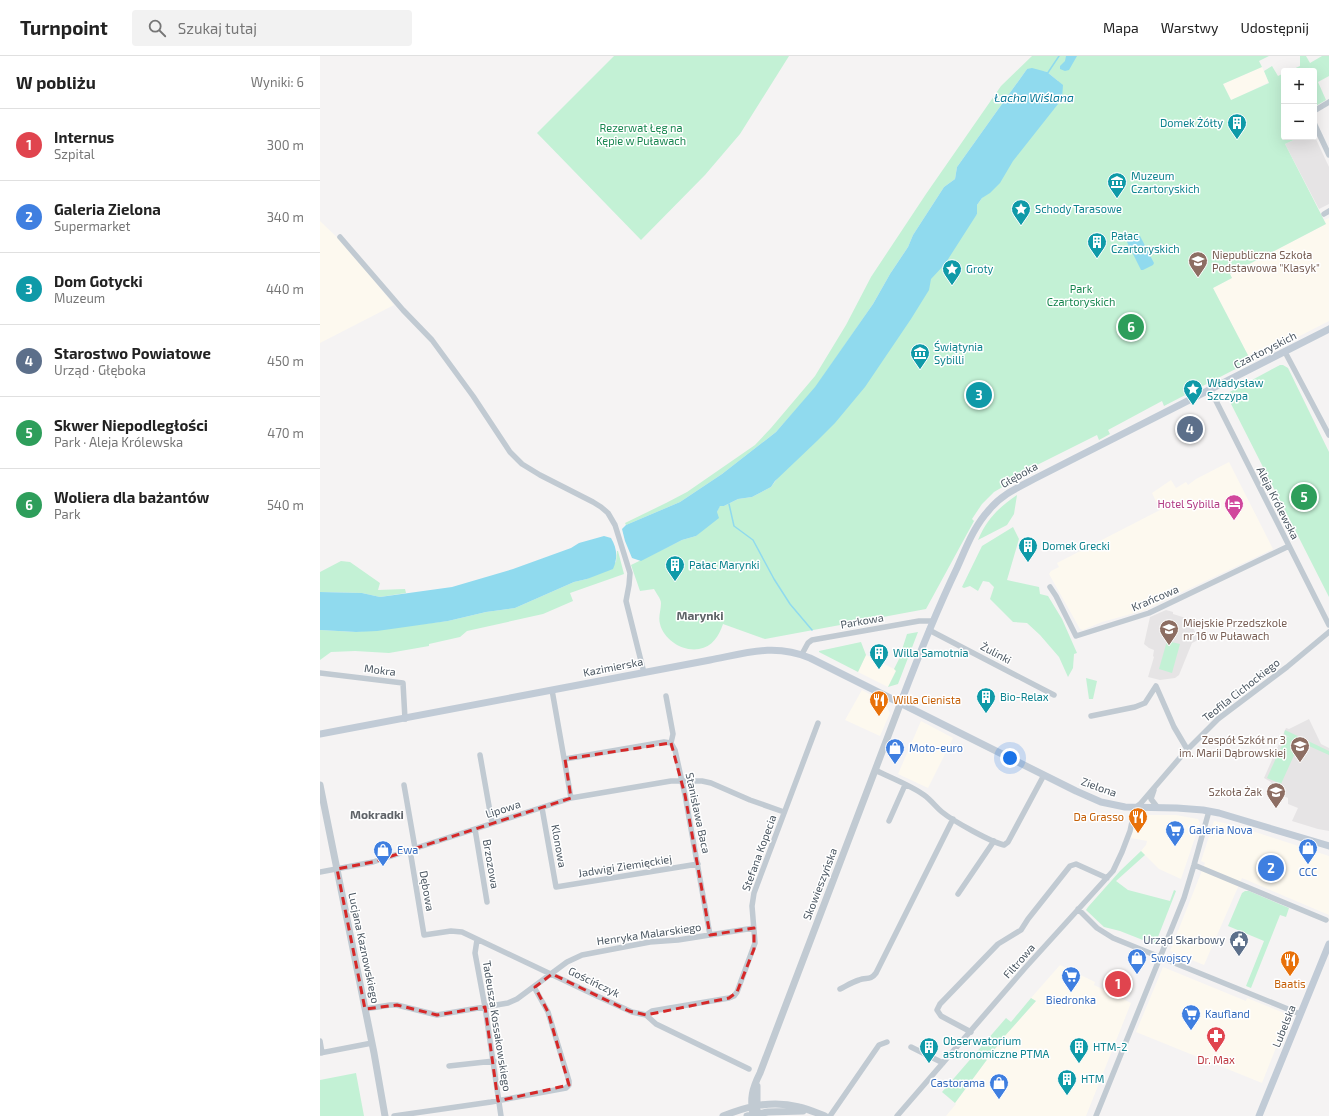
<!DOCTYPE html>
<html lang="pl">
<head>
<meta charset="utf-8">
<style>
	body { margin:0; font-family:"Exo 2",sans-serif; background:#f2f2f2; color:#222 }
	.controls { position:absolute; right:12px; top:12px; display:grid; overflow:hidden; border-radius:4px; box-shadow:0 4px 16px #0002 }
	.controls button { width:36px; height:36px; display:grid; place-items:center; padding:0; border:0; border-bottom:1px solid #e0e0e0; background:#fff; color:#222; font:20px sans-serif }
	.you { position:absolute; left:690px; top:702px; width:14px; height:14px; margin:-10px; border:3px solid #fff; border-radius:50%; background:#1a73e8; box-shadow:0 0 0 6px #1a73e833 }
	.badge { display:grid; place-items:center; width:26px; height:26px; border-radius:50%; background:#b45309; color:#fff; font-size:13px; font-weight:700 }
	.pin { position:absolute; translate:-50% -50%; border:2px solid #fff; box-shadow:0 1px 4px #0006 }
	.list { margin:0; padding:0; list-style:none }
	h2 { display:flex; justify-content:space-between; align-items:center; height:52px; margin:0; padding:0 16px; font-size:17px }
	h2 small { font-size:13px; font-weight:400; color:#767676 }
	.list li { display:grid; grid-template-columns:26px 1fr auto; gap:12px; align-items:center; box-sizing:border-box; height:72px; padding:0 16px; border-top:1px solid #e0e0e0 }
	.list b { display:block; font-size:15px; white-space:nowrap }
	.list p { margin:0; font-size:13px; white-space:nowrap; color:#767676 }
	.list em { font-size:13px; font-style:normal; color:#767676 }
	.icon { flex:none; width:22px; height:22px; fill:none; stroke:currentColor; stroke-width:2; stroke-linecap:round; stroke-linejoin:round }
	.map { position:relative; flex:none; width:1009px; height:1060px; overflow:hidden }
	header { display:flex; align-items:center; gap:24px; box-sizing:border-box; height:56px; padding:0 20px; background:#fff; border-bottom:1px solid #e0e0e0 }
	header strong { font-size:19px }
	nav { display:flex; gap:22px; margin-inline-start:auto; font-size:14px }
	.search { width:280px; height:36px; background:#f2f2f2; display:flex; align-items:center; gap:10px; box-sizing:border-box; padding:0 14px; border-radius:4px; color:#767676; font-size:15px }
	main { display:flex }
	aside { flex:1; background:#fff }
	.map>svg:first-child { display:block }
	.commercial { fill:#fdf9ef }
	.education { fill:#e6e4e5 }
	.green { fill:#c3f1d5 }
	.water { fill:#90daee }
	.lines { fill:none; stroke-linecap:round; stroke-linejoin:round }
	.stream { stroke:#90daee; stroke-width:1.5 }
	.minor { stroke:#c1cad2; stroke-width:5.5 }
	.tertiary { stroke:#c1cad2; stroke-width:7 }
	.secondary { stroke:#c1cbd6; stroke-width:7 }
	.marked { fill:none; stroke:#d62828; stroke-width:3; stroke-dasharray:8 5; stroke-linejoin:round }
	.labels { text-anchor:middle; stroke-width:3; stroke-linejoin:round; paint-order:stroke }
	.culture-label { font-size:11px; fill:#0d838f; stroke:#fff; text-anchor:start }
	.park-label { font-size:11px; fill:#17864f; stroke:#fff }
	.education-label { font-size:11px; fill:#785e54; stroke:#fff; text-anchor:start }
	.street-label { font-size:11px; fill:#4a5661; stroke:#fff }
	.hotel-label { font-size:11px; fill:#b23c85; stroke:#fff; text-anchor:end }
	.food-label { font-size:11px; fill:#c56008; stroke:#fff; text-anchor:start }
	.shop-label { font-size:11px; fill:#366cbe; stroke:#fff; text-anchor:start }
	.service-label { font-size:11px; fill:#4e5e75; stroke:#fff; text-anchor:end }
	.health-label { font-size:11px; fill:#be3a42; stroke:#fff }
	.water-label { font-size:12px; font-style:italic; fill:#0c7c9b; stroke:#fff }
	.neighbourhood-label { font-size:12px; font-weight:bold; fill:#5f6368; stroke:#fff }
</style>
</head>
<body>
<header>
<strong>Turnpoint</strong>
<div class="search"><svg class="icon" aria-label="search" viewBox="0 0 24 24"><circle cx="10" cy="10" r="6"/><path d="M15 15l6 6"/></svg>Szukaj tutaj</div>
<nav><a>Mapa</a><a>Warstwy</a><a>Udostępnij</a></nav>
</header>
<main>
<aside>
<h2>W pobliżu<small>Wyniki: 6</small></h2>
<ul class="list">
<li><span class="badge" style="background:#e0444e">1</span><div><b>Internus</b><p>Szpital</p></div><em>300 m</em></li>
<li><span class="badge" style="background:#3f7fe0">2</span><div><b>Galeria Zielona</b><p>Supermarket</p></div><em>340 m</em></li>
<li><span class="badge" style="background:#0f9aa8">3</span><div><b>Dom Gotycki</b><p>Muzeum</p></div><em>440 m</em></li>
<li><span class="badge" style="background:#5c6f8a">4</span><div><b>Starostwo Powiatowe</b><p>Urząd · Głęboka</p></div><em>450 m</em></li>
<li><span class="badge" style="background:#2e9e5b">5</span><div><b>Skwer Niepodległości</b><p>Park · Aleja Królewska</p></div><em>470 m</em></li>
<li><span class="badge" style="background:#2e9e5b">6</span><div><b>Woliera dla bażantów</b><p>Park</p></div><em>540 m</em></li>
</ul>
</aside>
<div class="map">
<svg width="1009" height="1060" viewBox="0 0 1009 1060">
	<rect width="100%" height="100%" fill="#f5f3f3"/>
	<path class="commercial" d="M942,11L949,26L911,45L903,28Z
		M1009,162V265L931,305L893,232L912,222L910,218L1006,168L1004,164Z
		M0,165L26,190L74,249L0,287Z
		M909,406L953,493L822,555L782,566L763,574L760,573L729,518L731,515L739,511L737,507L840,454L832,437L851,424L856,432L866,426L868,429L876,423Z
		M546,599L576,614L568,631L538,616Z
		M542,634L564,646L570,657L560,680L525,664Z
		M601,665L633,682L608,732L578,718Z
		M818,759H856L878,763L880,767L861,823L839,813L821,795L826,789L827,785L811,782Z
		M894,765L914,769L1009,800V859L922,822L884,909L850,895L885,807L881,805Z
		M740,909L775,926L774,929L811,947L766,1060H626L636,1048L635,1047L683,982L716,945L711,942Z
		M843,911L926,945L927,942L969,959L942,1027L816,976Z"/>
	<path class="education" d="M994,79L1009,111V148L999,153L965,88L980,81H994Z
		M846,554L853,556V558L869,563L868,567L871,568L878,582V584L872,587L859,619L855,622L840,624L828,621L834,601L833,600L834,594L829,592L824,588L830,561Z
		M989,663L1001,688L1009,692V775L998,773L972,765L978,752L968,748V742L948,733L951,726L944,722L966,672L969,673Z"/>
	<path class="green" d="M294,0H469L420,78L385,119L321,184L217,77Z
		M712,0H949L939,5L942,11L903,28L911,44L949,27L944,15L952,10L958,20L964,17V81H980L965,88L1006,168L910,218L912,222L893,232L931,305L844,350L842,345L788,374L790,378L779,384L777,379L695,420L696,423L674,436L662,448L652,463L654,465L606,553L445,583L403,568C399,580 392,591 379,593C363,596 344,584 340,568C338,561 341,554 341,547C341,543 336,537 334,533L320,535L311,509L362,484L376,480L397,456L400,449L404,450L418,443L432,441L451,431L601,225L657,158V149L662,142L738,25L727,16L707,13L637,111L635,123L624,131L593,179L588,191L570,218L553,248L495,332L456,376L402,418L360,446L306,469L305,467L346,447L367,436L435,389L451,372L495,320L526,269L551,221L606,138L681,30Z
		M980,0H986L990,7L1002,0H1009V20L998,26L1006,44L994,51V15H969L980,10Z
		M960,309H963L968,312L1009,396V541L906,338Z
		M697,439L694,458L687,469L658,484C667,463 678,452 697,439Z
		M693,471L699,483L687,524L719,531L720,538L728,540L742,563L757,597L754,598L753,612L748,621L739,601L720,579L707,567L693,566L670,543L674,531L669,526L663,525L658,535L650,530L644,532L642,531L662,490Z
		M297,495H298L304,518L250,537L253,545L223,558L147,575L140,581L109,588V590L69,597L35,595L11,596L0,604V574L36,576L128,565L166,556L195,552L254,526L267,523L296,506Z
		M21,505L30,506L60,527L58,534L85,533L86,537L60,541L42,537L0,536V516Z
		M598,576L578,628L568,631L576,615L574,613L579,603L587,578Z
		M847,585L860,588L852,617L839,613Z
		M541,586L546,599L538,616L499,596V595Z
		M766,622L777,625L773,643H769Z
		M965,674L1009,695V699L980,686L961,728L947,722L966,680L971,682L964,678Z
		M821,795L825,799L796,825L808,834L850,845L854,834L856,835L836,886L833,888L800,875L784,871L766,854L768,851L800,815Z
		M925,835H929L969,852L966,861L960,859L931,932L926,930L944,885L908,870L922,837Z
		M711,942L716,945L683,982L635,1047L622,1036L686,962L691,966Z
		M36,1017L44,1060H0V1024Z"/>
	<path class="water" d="M746,0H757L749,14L745,15L740,13V10L745,5Z
		M712,12L727,16L743,29L742,43L693,105L680,127L670,137L662,142L657,149V158L625,208L611,223L609,234L591,263L545,331L515,367L497,385L455,425L451,431L432,441L418,443L404,450H400L397,456L399,462L376,480L362,484L321,505L312,502L305,485L302,473L306,469L360,446L402,418L456,376L495,331L553,248L570,218L588,191L593,179L624,131L635,123L637,111L707,13Z
		M818,179L820,180L834,207L833,209L823,214H821L807,186L808,185Z
		M284,480L291,482C297,492 298,502 293,513L267,523L254,526L195,552L166,556L128,565L57,575L36,576L0,574V536L42,537L60,541L132,531L193,513L251,492L259,487Z"/>
	<g class="lines">
		<path class="stream" d="M727,18L739,0
			M409,448L414,470L433,484L454,523L470,548L492,574"/>
		<path class="minor" d="M994,55L1009,46
			M994,67L1009,99
			M1004,158L1009,155
			M20,181L83,254L112,284L153,340L190,396L202,408L220,419L273,446L281,451L288,457L295,469L310,517L309,529L306,545L324,617
			M965,296L1009,379
			M890,333L1009,569
			M730,531L736,540L756,580L829,557L969,490
			M609,574L734,639
			M482,598L488,587L492,584L599,565H612
			M0,617L83,627L85,663
			M346,640L353,678L351,687L355,694L365,739L390,879
			M771,660L815,651L825,647L836,630L854,671L867,693
			M160,699L172,767
			M245,703L344,686L351,687
			M555,714C571,722 590,729 604,739C611,744 616,751 622,756C633,765 671,786 684,789L688,786L724,719
			M84,729L95,792
			M834,734L831,743L838,752
			M251,742L351,725H382L391,727L430,744L464,756
			M222,752L236,831L378,808
			M569,765L585,729
			M155,773L167,846
			M90,794L104,879L131,875L142,876L277,940L312,956L326,959L336,968L429,1013
			M874,809L1006,864
			M0,816L53,806L251,742L232,634
			M638,838L674,785
			M758,853L777,872L793,882L980,958
			M157,884L155,897L165,951L181,1060
			M520,933C526,930 532,926 539,924C547,921 550,925 556,917L633,763
			M45,953L70,949H77L117,959L188,947L197,943L247,906L262,899L330,886L358,884L434,872
			M326,959L332,955L409,942L414,940L417,936L435,887L432,850L434,837L498,667
			M651,976L621,960L617,954L620,948L678,888L701,874L708,863L750,810L756,808L787,822
			M0,985L2,997
			M591,991L623,1007
			M0,997L52,987
			M129,1010L174,1005
			M74,1060L171,1046L246,1032L249,1029V1025L228,956L214,931
			M510,1060L559,989L567,986
			M577,1060L705,912L793,815L802,796L810,775L815,752L821,747L864,697L898,663L967,611L1009,576
			M776,1060L864,842L874,809L889,755"/>
		<path class="tertiary" d="M0,729L54,997L65,1060
			M437,1030V1054
			M403,1060C428,1050 452,1044 479,1051C488,1053 497,1057 505,1060
			M427,1060L448,1056L483,1055
			M433,1060C430,1042 432,1033 440,1017L581,646"/>
		<path class="secondary" d="M581,646C598,601 616,556 637,512C646,492 654,470 669,454C681,439 697,432 714,423L1009,273
			M0,678L390,604C426,597 455,587 490,602L756,735L781,746L805,751L857,752L883,754L899,757L1009,790
			M939,1060L1009,888"/>
	</g>
	<path class="marked" d="M351,687L365,739L390,879L434,872V893L417,936L409,942L326,959L309,955L232,918L215,931L228,956L249,1029L178,1045L165,951L117,959L77,949L45,953L17,813L53,806L251,742L245,703Z"/>
	<defs>
		<symbol id="building-pin" viewBox="-11 -11 22 30"><path d="M0 17L-7.5 6A9.5 9.5 0 1 1 7.5 6Z" fill="#0f9aa8" stroke="#fff"/><path d="M-4-6H4V6H1V3H-1V6H-4ZM-2.5-4.3h1.7v1.8h-1.7ZM.8-4.3h1.7v1.8H.8ZM-2.5-1h1.7V.8h-1.7ZM.8-1h1.7V.8H.8Z" fill="#fff"/></symbol>
		<symbol id="museum-pin" viewBox="-11 -11 22 30"><path d="M0 17L-7.5 6A9.5 9.5 0 1 1 7.5 6Z" fill="#0f9aa8" stroke="#fff"/><path d="M0-6L6-3V-2H-6V-3ZM-5-1h2V3h-2ZM-1-1h2V3h-2ZM3-1h2V3H3ZM-6 4H6V6H-6Z" fill="#fff"/></symbol>
		<symbol id="sight-pin" viewBox="-11 -11 22 30"><path d="M0 17L-7.5 6A9.5 9.5 0 1 1 7.5 6Z" fill="#0f9aa8" stroke="#fff"/><path d="M0-6L1.8-2.2L6-1.7L2.9 1.2L3.7 5.4L0 3.3L-3.7 5.4L-2.9 1.2L-6-1.7L-1.8-2.2Z" fill="#fff"/></symbol>
		<symbol id="school-pin" viewBox="-11 -11 22 30"><path d="M0 17L-7.5 6A9.5 9.5 0 1 1 7.5 6Z" fill="#8d6e63" stroke="#fff"/><path d="M0-5L7-2L0 1L-7-2ZM-4 1L0 2.5L4 1V4Q0 6-4 4Z" fill="#fff"/></symbol>
		<symbol id="hotel-pin" viewBox="-11 -11 22 30"><path d="M0 17L-7.5 6A9.5 9.5 0 1 1 7.5 6Z" fill="#d1479c" stroke="#fff"/><path d="M-6-4.5h1.5V1H6V5H4.5V3h-9V5H-6ZM-4 0a1.8 1.8 0 1 1 3.6 0ZM.5 0V-2.5h3Q6-2.5 6 0Z" fill="#fff"/></symbol>
		<symbol id="restaurant-pin" viewBox="-11 -11 22 30"><path d="M0 17L-7.5 6A9.5 9.5 0 1 1 7.5 6Z" fill="#e8710a" stroke="#fff"/><path d="M-5-6h1v4h1v-4h1v4h1v-4h1v5L-1.5 .5V6h-2V.5L-5-1ZM5-6V6H3V1.5H1.5Q1.5-4 5-6Z" fill="#fff"/></symbol>
		<symbol id="shop-pin" viewBox="-11 -11 22 30"><path d="M0 17L-7.5 6A9.5 9.5 0 1 1 7.5 6Z" fill="#3f7fe0" stroke="#fff"/><path d="M-5-2.5h2.3a2.7 3.5 0 0 1 5.4 0H5L5.5 6h-11ZM-1.5-2.5h3a1.5 2.3 0 0 0-3 0Z" fill="#fff"/></symbol>
		<symbol id="supermarket-pin" viewBox="-11 -11 22 30"><path d="M0 17L-7.5 6A9.5 9.5 0 1 1 7.5 6Z" fill="#3f7fe0" stroke="#fff"/><path d="M-6-5.5h2.5l.6 2H6L4.5 2H-2.5L-4.4-4H-6ZM-1.5 3.2a1.3 1.3 0 1 0 .1 0ZM3 3.2a1.3 1.3 0 1 0 .1 0Z" fill="#fff"/></symbol>
		<symbol id="civic-pin" viewBox="-11 -11 22 30"><path d="M0 17L-7.5 6A9.5 9.5 0 1 1 7.5 6Z" fill="#5c6f8a" stroke="#fff"/><path d="M-.6-6.5H3V-4.5H.6V-3L4-1V1h2V6H-6V1h2V-1L-.6-3ZM-1.2 2.5V6h2.4V2.5Z" fill="#fff"/></symbol>
		<symbol id="pharmacy-pin" viewBox="-11 -11 22 30"><path d="M0 17L-7.5 6A9.5 9.5 0 1 1 7.5 6Z" fill="#e0444e" stroke="#fff"/><path d="M-2-6h4v4h4v4h-4v4h-4v-4h-4v-4h4Z" fill="#fff"/></symbol>
	</defs>
	<g fill-rule="evenodd">
		<use href="#building-pin" x="906" y="56" width="22" height="30"/>
		<use href="#museum-pin" x="786" y="115" width="22" height="30"/>
		<use href="#sight-pin" x="690" y="142" width="22" height="30"/>
		<use href="#building-pin" x="766" y="175" width="22" height="30"/>
		<use href="#school-pin" x="867" y="194" width="22" height="30"/>
		<use href="#sight-pin" x="621" y="202" width="22" height="30"/>
		<use href="#museum-pin" x="589" y="286" width="22" height="30"/>
		<use href="#sight-pin" x="862" y="322" width="22" height="30"/>
		<use href="#hotel-pin" x="903" y="437" width="22" height="30"/>
		<use href="#building-pin" x="697" y="479" width="22" height="30"/>
		<use href="#building-pin" x="344" y="498" width="22" height="30"/>
		<use href="#school-pin" x="838" y="562" width="22" height="30"/>
		<use href="#building-pin" x="548" y="586" width="22" height="30"/>
		<use href="#building-pin" x="655" y="630" width="22" height="30"/>
		<use href="#restaurant-pin" x="548" y="633" width="22" height="30"/>
		<use href="#school-pin" x="969" y="679" width="22" height="30"/>
		<use href="#shop-pin" x="564" y="681" width="22" height="30"/>
		<use href="#school-pin" x="945" y="725" width="22" height="30"/>
		<use href="#restaurant-pin" x="807" y="750" width="22" height="30"/>
		<use href="#supermarket-pin" x="844" y="763" width="22" height="30"/>
		<use href="#shop-pin" x="977" y="781" width="22" height="30"/>
		<use href="#shop-pin" x="52" y="783" width="22" height="30"/>
		<use href="#civic-pin" x="908" y="873" width="22" height="30"/>
		<use href="#shop-pin" x="806" y="891" width="22" height="30"/>
		<use href="#restaurant-pin" x="959" y="893" width="22" height="30"/>
		<use href="#supermarket-pin" x="740" y="909" width="22" height="30"/>
		<use href="#supermarket-pin" x="860" y="947" width="22" height="30"/>
		<use href="#pharmacy-pin" x="885" y="969" width="22" height="30"/>
		<use href="#building-pin" x="598" y="980" width="22" height="30"/>
		<use href="#building-pin" x="748" y="980" width="22" height="30"/>
		<use href="#building-pin" x="736" y="1012" width="22" height="30"/>
		<use href="#shop-pin" x="668" y="1016" width="22" height="30"/>
	</g>
	<g class="labels">
		<g class="culture-label">
			<text x="903" y="71" text-anchor="end">Domek Żółty</text>
			<text x="811" y="124">Muzeum<tspan x="811" dy="13">Czartoryskich</tspan></text>
			<text x="715" y="157">Schody Tarasowe</text>
			<text x="791" y="184">Pałac<tspan x="791" dy="13">Czartoryskich</tspan></text>
			<text x="646" y="217">Groty</text>
			<text x="614" y="295">Świątynia<tspan x="614" dy="13">Sybilli</tspan></text>
			<text x="887" y="331">Władysław<tspan x="887" dy="13">Szczypa</tspan></text>
			<text x="722" y="494">Domek Grecki</text>
			<text x="369" y="513">Pałac Marynki</text>
			<text x="573" y="601">Willa Samotnia</text>
			<text x="680" y="645">Bio-Relax</text>
			<text x="623" y="989">Obserwatorium<tspan x="623" dy="13">astronomiczne PTMA</tspan></text>
			<text x="773" y="995">HTM-2</text>
			<text x="761" y="1027">HTM</text>
		</g>
		<g class="park-label">
			<text x="321" y="76">Rezerwat Łęg na<tspan x="321" dy="13">Kępie w Puławach</tspan></text>
			<text x="761" y="237">Park<tspan x="761" dy="13">Czartoryskich</tspan></text>
		</g>
		<g class="education-label">
			<text x="892" y="203">Niepubliczna Szkoła<tspan x="892" dy="13">Podstawowa "Klasyk"</tspan></text>
			<text x="863" y="571">Miejskie Przedszkole<tspan x="863" dy="13">nr 16 w Puławach</tspan></text>
			<text x="966" y="688" text-anchor="end">Zespół Szkół nr 3<tspan x="966" dy="13">im. Marii Dąbrowskiej</tspan></text>
			<text x="942" y="740" text-anchor="end">Szkoła Żak</text>
		</g>
		<g class="street-label">
			<text transform="translate(945 294) rotate(-27)" y="4">Czartoryskich</text>
			<text transform="translate(699 419) rotate(-29)" y="4">Głęboka</text>
			<text transform="translate(958 447) rotate(63)" y="4">Aleja Królewska</text>
			<text transform="translate(835 542) rotate(-23)" y="4">Krańcowa</text>
			<text transform="translate(542 565) rotate(-10)" y="4">Parkowa</text>
			<text transform="translate(676 597) rotate(28)" y="4">Żulinki</text>
			<text transform="translate(293 611) rotate(-11)" y="4">Kazimierska</text>
			<text transform="translate(60 614) rotate(7)" y="4">Mokra</text>
			<text transform="translate(921 634) rotate(-38)" y="4">Teofila Cichockiego</text>
			<text transform="translate(779 731) rotate(20)" y="4">Zielona</text>
			<text transform="translate(183 753) rotate(-18)" y="4">Lipowa</text>
			<text transform="translate(378 757) rotate(78)" y="4">Stanisława Baca</text>
			<text transform="translate(239 790) rotate(80)" y="4">Klonowa</text>
			<text transform="translate(439 797) rotate(-70)" y="4">Stefana Kopecia</text>
			<text transform="translate(171 808) rotate(80)" y="4">Brzozowa</text>
			<text transform="translate(305 810) rotate(-9)" y="4">Jadwigi Ziemięckiej</text>
			<text transform="translate(500 828) rotate(-69)" y="4">Skowieszyńska</text>
			<text transform="translate(107 835) rotate(80)" y="4">Dębowa</text>
			<text transform="translate(329 878) rotate(-8)" y="4">Henryka Malarskiego</text>
			<text transform="translate(44 892) rotate(78)" y="4">Lucjana Kaznowskiego</text>
			<text transform="translate(699 905) rotate(-49)" y="4">Filtrowa</text>
			<text transform="translate(274 926) rotate(26)" y="4">Gościńczyk</text>
			<text transform="translate(177 970) rotate(81)" y="4">Tadeusza Kossakowskiego</text>
			<text transform="translate(964 970) rotate(-68)" y="4">Lubelska</text>
		</g>
		<g class="hotel-label">
			<text x="900" y="452">Hotel Sybilla</text>
		</g>
		<g class="food-label">
			<text x="573" y="648">Willa Cienista</text>
			<text x="804" y="765" text-anchor="end">Da Grasso</text>
			<text x="970" y="932" text-anchor="middle">Baatis</text>
		</g>
		<g class="shop-label">
			<text x="589" y="696">Moto-euro</text>
			<text x="869" y="778">Galeria Nova</text>
			<text x="77" y="798">Ewa</text>
			<text x="988" y="820" text-anchor="middle">CCC</text>
			<text x="831" y="906">Swojscy</text>
			<text x="751" y="948" text-anchor="middle">Biedronka</text>
			<text x="885" y="962">Kaufland</text>
			<text x="665" y="1031" text-anchor="end">Castorama</text>
		</g>
		<g class="service-label">
			<text x="905" y="888">Urząd Skarbowy</text>
		</g>
		<g class="health-label">
			<text x="896" y="1008">Dr. Max</text>
		</g>
		<g class="water-label">
			<text x="714" y="46">Łacha Wiślana</text>
		</g>
		<g class="neighbourhood-label">
			<text x="380" y="564">Marynki</text>
			<text x="57" y="763">Mokradki</text>
		</g>
	</g>
</svg>
<div class="controls">
<button>+</button>
<button>−</button>
</div>
<div class="you"></div>
<div class="pin badge" style="left:798px;top:928px;background:#e0444e">1</div>
<div class="pin badge" style="left:951px;top:812px;background:#3f7fe0">2</div>
<div class="pin badge" style="left:659px;top:339px;background:#0f9aa8">3</div>
<div class="pin badge" style="left:870px;top:373px;background:#5c6f8a">4</div>
<div class="pin badge" style="left:984px;top:441px;background:#2e9e5b">5</div>
<div class="pin badge" style="left:811px;top:271px;background:#2e9e5b">6</div>
</div>
</main>
</body>
</html>
